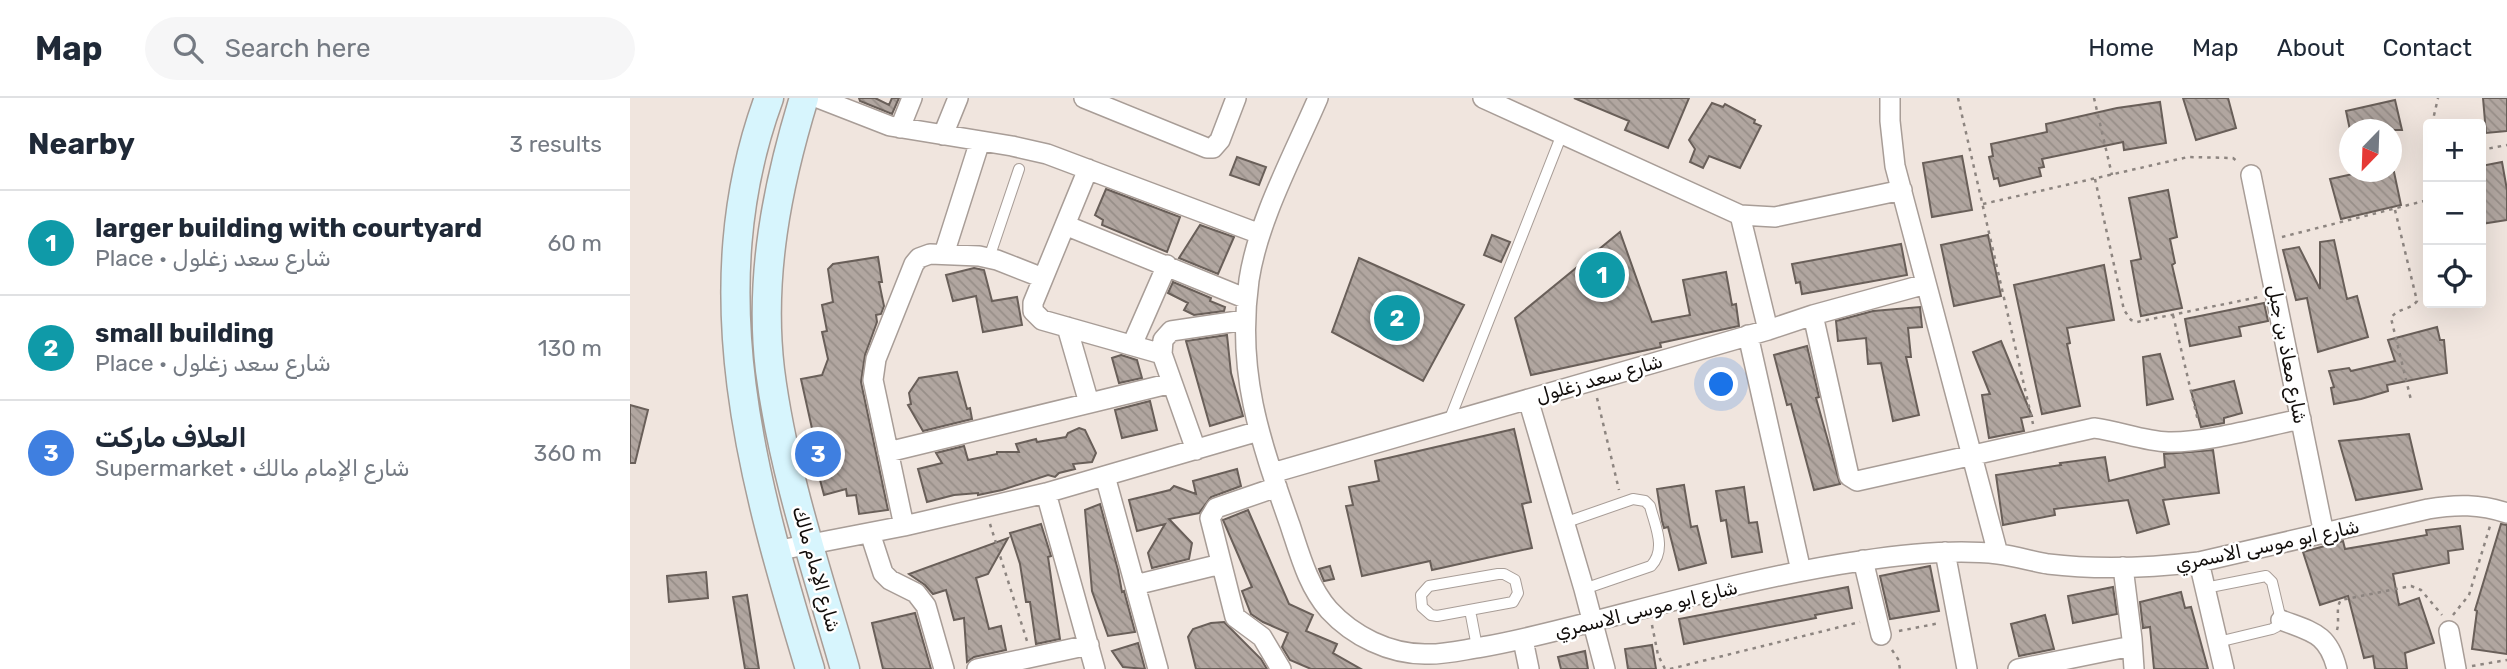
<!DOCTYPE html>
<html lang="en">
<head>
<meta charset="utf-8">
<style>
	body { margin:0; font-family:Rubik,Vazirmatn,sans-serif; background:#f6f6f7; color:#1f2937 }
	.controls { position:absolute; right:21px; top:21px; display:grid; overflow:hidden; border-radius:7px; box-shadow:0 7px 28px #0002 }
	.controls button { width:63px; height:63px; display:grid; place-items:center; padding:0; border:0; border-bottom:2px solid #e0e1e3; background:#fff; color:#1f2937; font:35px sans-serif }
	.compass { position:absolute; left:1709px; top:21px; width:63px; height:63px; border-radius:50%; background:#fff; box-shadow:0 7px 28px #0002; rotate:203deg }
	.you { position:absolute; left:1092px; top:287px; width:24px; height:24px; margin:-18px; border:5px solid #fff; border-radius:50%; background:#1a73e8; box-shadow:0 0 0 10px #1a73e833 }
	.badge { display:grid; place-items:center; width:46px; height:46px; border-radius:50%; background:#317485; color:#fff; font-size:23px; font-weight:700 }
	.pin { position:absolute; translate:-50% -50%; border:4px solid #fff; box-shadow:0 2px 7px #0006 }
	.list { margin:0; padding:0; list-style:none }
	h2 { display:flex; justify-content:space-between; align-items:center; height:91px; margin:0; padding:0 28px; font-size:30px }
	h2 small { font-size:23px; font-weight:400; color:#747a83 }
	.list li { display:grid; grid-template-columns:46px 1fr auto; gap:21px; align-items:center; box-sizing:border-box; height:105px; padding:0 28px; border-top:2px solid #e0e1e3 }
	.list b { display:block; font-size:26px; white-space:nowrap }
	.list p { margin:0; font-size:23px; white-space:nowrap; color:#747a83 }
	.list em { font-size:23px; font-style:normal; color:#747a83 }
	.icon { flex:none; width:38px; height:38px; fill:none; stroke:currentColor; stroke-width:2; stroke-linecap:round; stroke-linejoin:round }
	.map { position:relative; flex:none; width:1877px; height:571px; overflow:hidden }
	header { display:flex; align-items:center; gap:42px; box-sizing:border-box; height:98px; padding:0 35px; background:#fff; border-bottom:2px solid #e0e1e3 }
	header strong { font-size:33px }
	nav { display:flex; gap:38px; margin-inline-start:auto; font-size:24px }
	.search { width:490px; height:63px; background:#f6f6f7; display:flex; align-items:center; gap:18px; box-sizing:border-box; padding:0 24px; border-radius:38px; color:#747a83; font-size:26px }
	main { display:flex }
	aside { flex:1; background:#fff }
	.map>svg:first-child { display:block }
	.building { fill:url(#building-back-hatch); stroke:#695f59; stroke-width:2 }
	.lines { fill:none; stroke-linecap:round; stroke-linejoin:round }
	.lane-casing { stroke:#a89d97; stroke-width:12 }
	.street-casing { stroke:#a89d97; stroke-width:22 }
	.secondary-casing { stroke:#a89d97; stroke-width:31 }
	.path { stroke:#8d8580; stroke-width:2.5; stroke-dasharray:3.5 5; stroke-linecap:butt }
	.lane { stroke:#fff; stroke-width:10 }
	.street { stroke:#fff; stroke-width:19 }
	.secondary { stroke:#d7f5fd; stroke-width:28 }
	.labels { text-anchor:middle; stroke-width:5; stroke-linejoin:round; paint-order:stroke }
	.street-label { font-size:19px; fill:#110d0b; stroke:#fff }
</style>
</head>
<body>
<header>
<strong>Map</strong>
<div class="search"><svg class="icon" aria-label="search" viewBox="0 0 24 24"><circle cx="10" cy="10" r="6"/><path d="M15 15l6 6"/></svg>Search here</div>
<nav><a>Home</a><a>Map</a><a>About</a><a>Contact</a></nav>
</header>
<main>
<aside>
<h2>Nearby<small>3 results</small></h2>
<ul class="list">
<li><span class="badge" style="background:#0f9aa8">1</span><div><b>larger building with courtyard</b><p>Place · شارع سعد زغلول</p></div><em>60 m</em></li>
<li><span class="badge" style="background:#0f9aa8">2</span><div><b>small building</b><p>Place · شارع سعد زغلول</p></div><em>130 m</em></li>
<li><span class="badge" style="background:#3f7fe0">3</span><div><b>العلاف ماركت</b><p>Supermarket · شارع الإمام مالك</p></div><em>360 m</em></li>
</ul>
</aside>
<div class="map">
<svg width="1877" height="571" viewBox="0 0 1877 571">
	<defs>
		<pattern id="building-back-hatch" width="6" height="6" patternUnits="userSpaceOnUse" patternTransform="scale(1.75)"><rect width="6" height="6" fill="#b1a6a0"/><path d="M-1 5l2 2M0 0l6 6M5-1l2 2" fill="none" stroke="#978e88"/></pattern>
	</defs>
	<rect width="100%" height="100%" fill="#f0e5de"/>
	<path class="building" d="M229,0H245L259,7L262,0H269L262,16L230,3Z
		M944,0H1059L1038,50L995,32L999,23Z
		M1553,0H1598L1606,30L1566,42Z
		M1853,0H1877V33L1856,35Z
		M1765,2L1772,32H1720L1716,13Z
		M1530,4L1536,45L1494,52L1493,44L1412,61L1414,69L1409,70L1411,78L1370,88L1368,80L1364,81L1359,59L1363,58L1361,46L1417,34L1416,26L1487,10Z
		M1082,5L1093,9L1095,6L1125,22L1124,25L1131,28L1110,70L1079,58L1073,70L1060,64L1065,51L1059,42Z
		M1332,58L1342,112L1302,119L1293,65Z
		M607,59L636,69L629,87L600,77Z
		M1872,64L1877,92V122L1851,126V68Z
		M1732,74H1764L1771,107L1711,121L1700,81Z
		M476,91L550,119L537,154L472,127L473,122L465,117Z
		M1538,92L1547,139L1540,141L1545,165L1542,167L1552,210L1511,218L1501,163L1511,161L1499,100Z
		M570,127L604,139L588,176L549,160Z
		M990,134L1022,224L1060,217L1053,182L1096,174L1102,207L1106,206L1109,228L1030,245L1031,249L901,277L885,220Z
		M862,137L880,144L871,164L854,157Z
		M1358,137L1371,198L1324,208L1311,147Z
		M1704,142L1717,201L1727,198L1738,239L1688,254L1677,200L1666,202L1653,152L1669,149L1690,191V144Z
		M1271,146L1277,177L1172,196L1170,184L1166,185L1162,166Z
		M248,159L252,184H249L254,208L251,216L246,217L247,224L235,257L231,284L258,412L229,416L226,397L217,398L216,391L194,397L185,363L189,362L171,281L192,277L198,261L192,234L197,233L192,207L203,204L198,171L203,166Z
		M729,160L834,207L793,283L702,234Z
		M1474,167L1484,222L1437,230L1440,245L1437,246L1450,308L1412,316L1384,187Z
		M344,170L354,172L362,203L387,199L392,227L353,234L346,198L323,203L316,177Z
		M543,184L581,200L580,203L595,209L594,213L564,217L554,212L558,205L538,195Z
		M1634,205L1638,223L1609,229L1611,238L1560,248L1555,221Z
		M1290,209L1292,229L1278,230L1281,259H1276L1289,317L1263,323L1251,265L1238,266L1236,240L1208,243L1206,223L1243,213Z
		M1807,229L1810,242H1814L1817,275L1757,287L1758,293L1731,301L1704,306L1701,290L1704,289L1699,273L1719,270L1721,273L1765,263L1758,242Z
		M597,237L601,275L613,318L580,328L556,243Z
		M1371,243L1402,318L1391,320L1394,333L1359,340L1352,297L1360,296L1343,254Z
		M1177,248L1189,299L1186,300L1210,386L1184,392L1161,306L1157,307L1144,257Z
		M1530,256L1543,301L1517,307L1513,259Z
		M491,257L507,262L512,280L489,285L482,260Z
		M327,274L337,311L340,310L342,321L293,333L278,307L281,306L279,295L289,280Z
		M1604,283L1612,315L1594,320V325L1571,329L1561,293Z
		M520,303L527,332L492,340L485,312Z
		M0,307L18,312L5,365H0Z
		M449,330L455,332L466,355L462,364L443,366L445,371L429,375L425,379L418,377L372,392L348,397V395L324,397L297,404L288,371L312,365L306,355L334,348L338,362L367,356V354H389L386,346L406,341L407,344L436,339L438,335Z
		M884,331L901,404L892,406L902,450L802,472L800,463L732,478L716,408L723,407L719,389L749,383L745,363Z
		M1779,336L1792,391L1726,402L1709,343Z
		M1583,352L1589,395L1533,402L1539,426L1507,435L1498,402L1424,411L1425,417L1373,427L1366,377L1431,367L1430,365L1475,359L1479,383L1535,369L1534,356Z
		M607,371L611,388L581,399L569,415L539,421L562,445L559,461L522,470L518,455L535,426L507,433L499,402L540,392L544,388L566,396L563,383Z
		M1054,387L1061,429L1067,428L1076,465L1049,472L1038,429L1034,430L1032,423L1027,391Z
		M1114,389L1119,425L1127,424L1132,454L1102,459L1096,422L1091,423L1086,393Z
		M470,406L488,472L492,494L494,493L505,534L478,538L462,493L455,412Z
		M618,412L659,506L683,517L676,533L707,546L703,555L731,571H681L660,562L652,549L658,535L633,524L621,516L612,493L622,489L593,422Z
		M411,426L421,458L418,459L430,541L406,546L400,504H396L390,466L380,435Z
		M1871,426L1877,427V556L1842,551L1847,513L1845,512Z
		M1830,428L1833,451L1818,453L1819,465L1763,476L1769,507L1789,500L1804,545L1775,555L1777,571H1745L1743,558L1734,560L1718,498L1690,507L1673,454L1713,443L1715,451L1797,437L1796,432Z
		M378,440L358,476L346,480L359,531L371,528L376,552L344,559L337,564L334,520L324,522L316,492L303,496L295,487L279,476Z
		M700,468L704,481L694,483L689,471Z
		M1300,468L1309,513L1260,521L1250,478Z
		M76,474L78,500L39,504L37,478Z
		M1218,489L1222,510L1185,517L1186,520L1054,546L1049,521Z
		M1483,489L1487,516L1443,525L1438,498Z
		M1551,494L1555,510L1561,509L1578,571H1524L1520,529L1513,530L1510,504Z
		M117,497L129,571H115L103,499Z
		M285,515L301,571H253L242,525Z
		M1415,517L1424,551L1389,558L1381,526Z
		M594,524L631,561L637,571H566L558,539L563,531L581,525Z
		M508,545L515,571L493,569L482,553Z
		M1022,547L1026,571H998L995,551Z
		M955,553L958,571H931L928,559Z"/>
	<g class="lines">
		<defs>
			<path id="lane" d="M359,160L389,71
				M819,323L932,36
				M934,425L1003,401L1015,403L1020,408C1025,428 1037,451 1021,468L954,491
				M868,476H874L885,482L888,495L883,504L807,518L801,517L792,509L791,497L799,488Z
				M1575,490L1636,478L1642,484L1651,522L1646,529L1642,531L1588,544
				M840,512L847,549"/>
			<path id="street" d="M188,0L260,28L382,48L417,56L630,136
				M454,0L577,50H583L590,42L606,0
				M688,0C664,56 628,122 619,182C606,275 630,342 660,427C670,457 678,488 699,512C723,538 759,556 795,556C814,557 832,552 852,549C887,543 922,534 957,525C1047,502 1140,476 1231,463C1276,456 1323,451 1368,456C1385,458 1401,463 1418,466C1468,472 1519,470 1569,464L1798,411C1826,406 1850,406 1877,415
				M853,0L1110,117L1145,119L1272,92
				M1260,0V23L1265,68L1368,456
				M270,30L282,0
				M313,37L328,0
				M458,71L403,205V213L412,222L532,256
				M1621,77L1694,436
				M1110,117L1138,232
				M435,127L617,201
				M314,156L350,43
				M1183,217L1219,378L1227,383L1464,330C1489,333 1513,343 1538,344C1576,345 1632,329 1671,321
				M437,229L459,305
				M1118,237L1171,473
				M502,247L537,167
				M898,301L954,491L975,571
				M566,352L532,256L533,242L541,233L615,222
				M258,354L542,285
				M642,375L1138,232L1183,217L1296,186
				M475,378L528,571
				M647,389L586,410L580,420L605,519L632,539L651,571
				M416,395L465,571
				M274,428L243,282L246,261L284,166L289,160L300,156L349,158L367,162L413,180
				M240,435L253,475L260,482L286,495L296,508L314,571
				M145,453L274,428L416,395L629,333
				M1315,454L1337,571
				M1233,462L1251,537
				M1569,464L1594,571
				M1493,469L1502,541L1504,571
				M505,487L591,466
				M1651,522C1682,534 1698,535 1707,571
				M1819,533L1826,571
				M893,542L899,571
				M347,571L459,547
				M1388,571L1502,548"/>
			<path id="secondary" d="M139,0C68,193 123,383 180,571
				M174,0C147,88 129,180 140,272C153,374 187,473 215,571"/>
		</defs>
		<use href="#lane" class="lane-casing"/>
		<use href="#street" class="street-casing"/>
		<use href="#secondary" class="secondary-casing"/>
		<path class="path" d="M1328,0L1403,326
			M1464,0L1482,77
			M1802,26L1808,0
			M1851,52L1877,47
			M1465,81L1494,212L1501,222L1507,224L1629,199
			M1353,106L1558,59L1603,60L1609,65
			M1765,112L1787,203C1781,212 1767,210 1761,220L1781,302
			M1652,139L1798,102
			M1543,217L1568,323
			M967,300L989,392
			M360,426L397,543
			M1823,517L1839,497L1860,428
			M1022,527L1028,557L1035,571
			M1707,532C1710,522 1705,510 1711,502L1781,488L1791,492L1812,517
			M1269,533L1310,525
			M1262,552L1268,561L1270,571
			M1842,568L1877,562
			M1040,571L1230,524"/>
		<use href="#lane" class="lane"/>
		<use href="#street" class="street"/>
		<use href="#secondary" class="secondary"/>
	</g>
	<g class="labels">
		<g class="street-label">
			<text transform="translate(1658 256) rotate(79)" y="7">شارع معاذ بن جبل</text>
			<text transform="translate(969 280) rotate(-16)" y="7">شارع سعد زغلول</text>
			<text transform="translate(1637 447) rotate(-12)" y="7">شارع ابو موسى الاسمري</text>
			<text transform="translate(187 471) rotate(74)" y="7">شارع الإمام مالك</text>
			<text transform="translate(1016 511) rotate(-14)" y="7">شارع ابو موسى الاسمري</text>
		</g>
	</g>
</svg>
<div class="controls">
<button>+</button>
<button>−</button>
<button><svg class="icon" aria-label="locate" viewBox="0 0 24 24"><circle cx="12" cy="12" r="6"/><path d="M12 2v4M12 18v4M2 12h4M18 12h4"/></svg></button>
</div>
<svg class="compass" viewBox="-18 -18 36 36"><path d="M0-13l5 13h-10z" fill="#e53935"/><path d="M0 13l5-13h-10z" fill="#747a83"/></svg>
<div class="you"></div>
<div class="pin badge" style="left:972px;top:177px;background:#0f9aa8">1</div>
<div class="pin badge" style="left:767px;top:220px;background:#0f9aa8">2</div>
<div class="pin badge" style="left:188px;top:356px;background:#3f7fe0">3</div>
</div>
</main>
</body>
</html>
